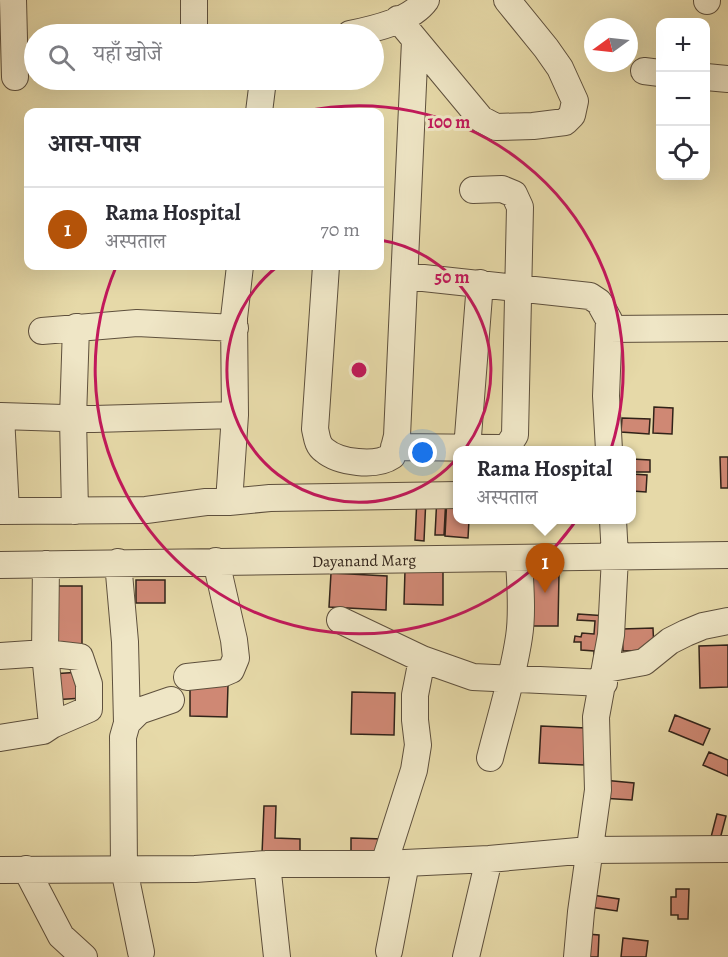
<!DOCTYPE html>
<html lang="hi">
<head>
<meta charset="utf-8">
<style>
	body { margin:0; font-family:Alegreya,"Noto Serif Devanagari",serif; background:#f2f2f3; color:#2b2b33 }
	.controls { position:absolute; right:18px; top:18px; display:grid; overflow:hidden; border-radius:12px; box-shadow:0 6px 24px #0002 }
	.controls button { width:54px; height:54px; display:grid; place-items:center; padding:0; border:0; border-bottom:2px solid #e1e1e2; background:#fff; color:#2b2b33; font:30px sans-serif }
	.compass { position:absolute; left:584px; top:18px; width:54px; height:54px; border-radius:50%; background:#fff; box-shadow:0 6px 24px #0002; rotate:255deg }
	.you { position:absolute; left:423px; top:453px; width:21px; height:21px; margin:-15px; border:4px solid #fff; border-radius:50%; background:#1a73e8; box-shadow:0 0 0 9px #1a73e833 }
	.badge { display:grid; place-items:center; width:39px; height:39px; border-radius:50%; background:#b45309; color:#fff; font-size:20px; font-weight:700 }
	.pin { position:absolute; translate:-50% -50px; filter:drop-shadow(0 2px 3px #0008) }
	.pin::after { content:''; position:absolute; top:32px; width:21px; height:18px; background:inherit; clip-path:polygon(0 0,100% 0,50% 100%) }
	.popup { position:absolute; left:453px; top:446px; width:183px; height:78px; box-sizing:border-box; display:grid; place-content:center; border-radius:12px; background:#fff; filter:drop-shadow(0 2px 4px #0005); font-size:20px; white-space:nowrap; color:#7c7c81 }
	.popup b { font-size:22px; color:#2b2b33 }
	.popup::after { content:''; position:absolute; left:50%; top:100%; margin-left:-12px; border:12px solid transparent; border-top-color:#fff }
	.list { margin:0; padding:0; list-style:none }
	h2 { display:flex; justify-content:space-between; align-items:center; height:78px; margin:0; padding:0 24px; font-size:26px }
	h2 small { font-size:20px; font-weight:400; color:#7c7c81 }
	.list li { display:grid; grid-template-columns:39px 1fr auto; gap:18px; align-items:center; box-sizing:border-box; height:84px; padding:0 24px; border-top:2px solid #e1e1e2 }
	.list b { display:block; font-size:22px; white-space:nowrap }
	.list p { margin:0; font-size:20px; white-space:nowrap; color:#7c7c81 }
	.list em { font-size:20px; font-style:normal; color:#7c7c81 }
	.icon { flex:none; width:33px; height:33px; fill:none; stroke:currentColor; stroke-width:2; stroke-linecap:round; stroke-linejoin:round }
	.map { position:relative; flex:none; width:728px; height:957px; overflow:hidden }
	.search { position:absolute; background:#fff; box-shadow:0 6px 24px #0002; left:24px; top:24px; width:360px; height:66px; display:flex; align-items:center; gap:15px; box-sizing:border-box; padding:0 21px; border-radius:33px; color:#7c7c81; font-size:22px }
	.panel { position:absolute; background:#fff; box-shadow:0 6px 24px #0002; left:24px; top:108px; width:360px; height:162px; border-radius:12px }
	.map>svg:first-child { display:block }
	.building { fill:#cf8874; stroke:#312319; stroke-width:1.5 }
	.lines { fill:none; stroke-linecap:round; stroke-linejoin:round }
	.minor-casing { stroke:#5e503d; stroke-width:28 }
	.minor { stroke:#efe6c6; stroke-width:26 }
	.ring { fill:none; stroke:#c2185b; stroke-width:3 }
	.labels { text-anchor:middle; stroke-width:6; stroke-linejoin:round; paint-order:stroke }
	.street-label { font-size:16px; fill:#312319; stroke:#efe6c6 }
	.centre { fill:#c2185b; stroke:#efe6c6; stroke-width:3 }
	.ring-label { font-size:18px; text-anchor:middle; font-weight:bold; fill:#c2185b; stroke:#efe6c6; stroke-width:6; stroke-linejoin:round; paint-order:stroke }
</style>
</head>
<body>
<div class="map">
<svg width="728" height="957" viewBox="0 0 728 957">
	<rect width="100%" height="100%" fill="#e6d9a8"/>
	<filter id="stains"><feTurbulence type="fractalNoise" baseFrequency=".00333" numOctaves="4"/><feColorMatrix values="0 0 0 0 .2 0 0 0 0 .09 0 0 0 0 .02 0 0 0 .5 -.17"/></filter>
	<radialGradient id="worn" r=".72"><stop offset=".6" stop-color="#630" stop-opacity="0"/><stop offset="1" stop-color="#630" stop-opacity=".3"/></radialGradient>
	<path class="building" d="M654,407L673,408L672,434L653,433Z
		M622,418L650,419L649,434L621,432Z
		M720,457H728V488H721Z
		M632,459L650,460V472H632Z
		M632,474L647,475L646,492L632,491Z
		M437,496H446L444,535H435Z
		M417,497H426L424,541L415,540Z
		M447,497L458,498V520H469L468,538L445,536Z
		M405,570L443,571V605L404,604Z
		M533,572L559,573L558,626H532Z
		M331,573L387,576L386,610L329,607Z
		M136,580H165V603H136Z
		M49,586H82V646L50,647Z
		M578,614L607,616L593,673L594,651L581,650V642H574L575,636L581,637L582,633L594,634L595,621L577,620Z
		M653,628L654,650L623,651L622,629Z
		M728,645V687L700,688L699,646Z
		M81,672L83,698L52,700L51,674Z
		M190,685H228L227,717L190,716Z
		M352,692L395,693L394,735L351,734Z
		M675,715L710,729L703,745L669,731Z
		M541,726L586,728L584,765L539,763Z
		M709,752L728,760V776L703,765Z
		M603,780L634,783L632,800L601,798Z
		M264,806H276L275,838L300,839V855L262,854Z
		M717,814L726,816L719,843L710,841Z
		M351,838L383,839L382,856L351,855Z
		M676,889H689L688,919H678V915H671V897H676Z
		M592,895L619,899L617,911L590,907Z
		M587,934L599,935L598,957H586Z
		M623,938L648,941L646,957H621Z"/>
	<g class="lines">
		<defs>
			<path id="minor" d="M13,0L15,77
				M194,0V34
				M707,0V1
				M398,19L481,119L496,127L533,126L565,122L572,115L575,101L560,68L546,48L507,0
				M350,34C374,29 411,21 426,0
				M644,71L660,73
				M706,77L728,79
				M259,112L263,80
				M326,266L315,429C317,437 317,445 324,450C339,463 376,467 392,456L397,436L415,41
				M405,276L590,296L599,302L609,320L606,396L609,450
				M609,329L728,328
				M42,331L137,323L235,328
				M394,447L500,448L508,446L515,435L520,207L514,194L502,189L473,190
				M467,449L480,283
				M229,502L270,498L458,495
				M0,511L146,510L206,502H229L235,415L234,318L240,266
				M6,511L1,416L94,419L235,415
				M75,511L73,418L76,327
				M118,562L125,642L127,723
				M0,565L728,555
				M340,620L422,659L473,677L604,683
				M0,656L45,653L52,725
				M606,669L644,662L670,641L686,633L703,626L728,621
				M187,677L224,673L231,670L236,658L234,640L216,561
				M0,738L43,731L52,725L89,709V684L80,657L45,653L46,564
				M490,758C500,718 513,678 519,637C523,611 520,584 519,558
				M267,864L277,957
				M384,864L414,770L418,745L415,720V695L422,659
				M26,869L61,936L84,957
				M0,870L195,869L267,864H384L489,859L589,850L728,849
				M389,951L406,863
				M141,952L124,869L123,737L127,723L139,711L171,700
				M466,957L489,859
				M577,957L581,912L598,790L596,717L611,635L615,557L613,520"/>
		</defs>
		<use href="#minor" class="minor-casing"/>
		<use href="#minor" class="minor"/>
	</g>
	<g class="ring">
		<path d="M380 240A132 132 0 1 1 278 266"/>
		<path d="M302 112A264 264 0 1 1 116 267"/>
	</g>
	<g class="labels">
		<g class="street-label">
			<text transform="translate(364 560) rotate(-1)" y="6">Dayanand Marg</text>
		</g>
	</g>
	<circle cx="359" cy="370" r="9" class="centre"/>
	<g class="ring-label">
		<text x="449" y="128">100 m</text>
		<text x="452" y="283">50 m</text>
	</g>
	<rect width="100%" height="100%" filter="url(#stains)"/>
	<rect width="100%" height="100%" fill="url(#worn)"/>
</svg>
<div class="controls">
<button>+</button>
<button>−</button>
<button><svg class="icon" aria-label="locate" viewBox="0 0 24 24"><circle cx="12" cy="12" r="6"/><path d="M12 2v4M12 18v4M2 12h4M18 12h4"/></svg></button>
</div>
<svg class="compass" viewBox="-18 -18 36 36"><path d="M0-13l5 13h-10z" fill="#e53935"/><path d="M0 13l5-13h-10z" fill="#7c7c81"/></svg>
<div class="you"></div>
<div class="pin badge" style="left:545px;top:593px">1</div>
<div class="popup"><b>Rama Hospital</b>अस्पताल</div>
<div class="search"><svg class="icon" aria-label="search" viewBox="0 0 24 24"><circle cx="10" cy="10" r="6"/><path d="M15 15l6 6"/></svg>यहाँ खोजें</div>
<section class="panel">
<h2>आस-पास<small></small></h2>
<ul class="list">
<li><span class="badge">1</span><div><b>Rama Hospital</b><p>अस्पताल</p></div><em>70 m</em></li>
</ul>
</section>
</div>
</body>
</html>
